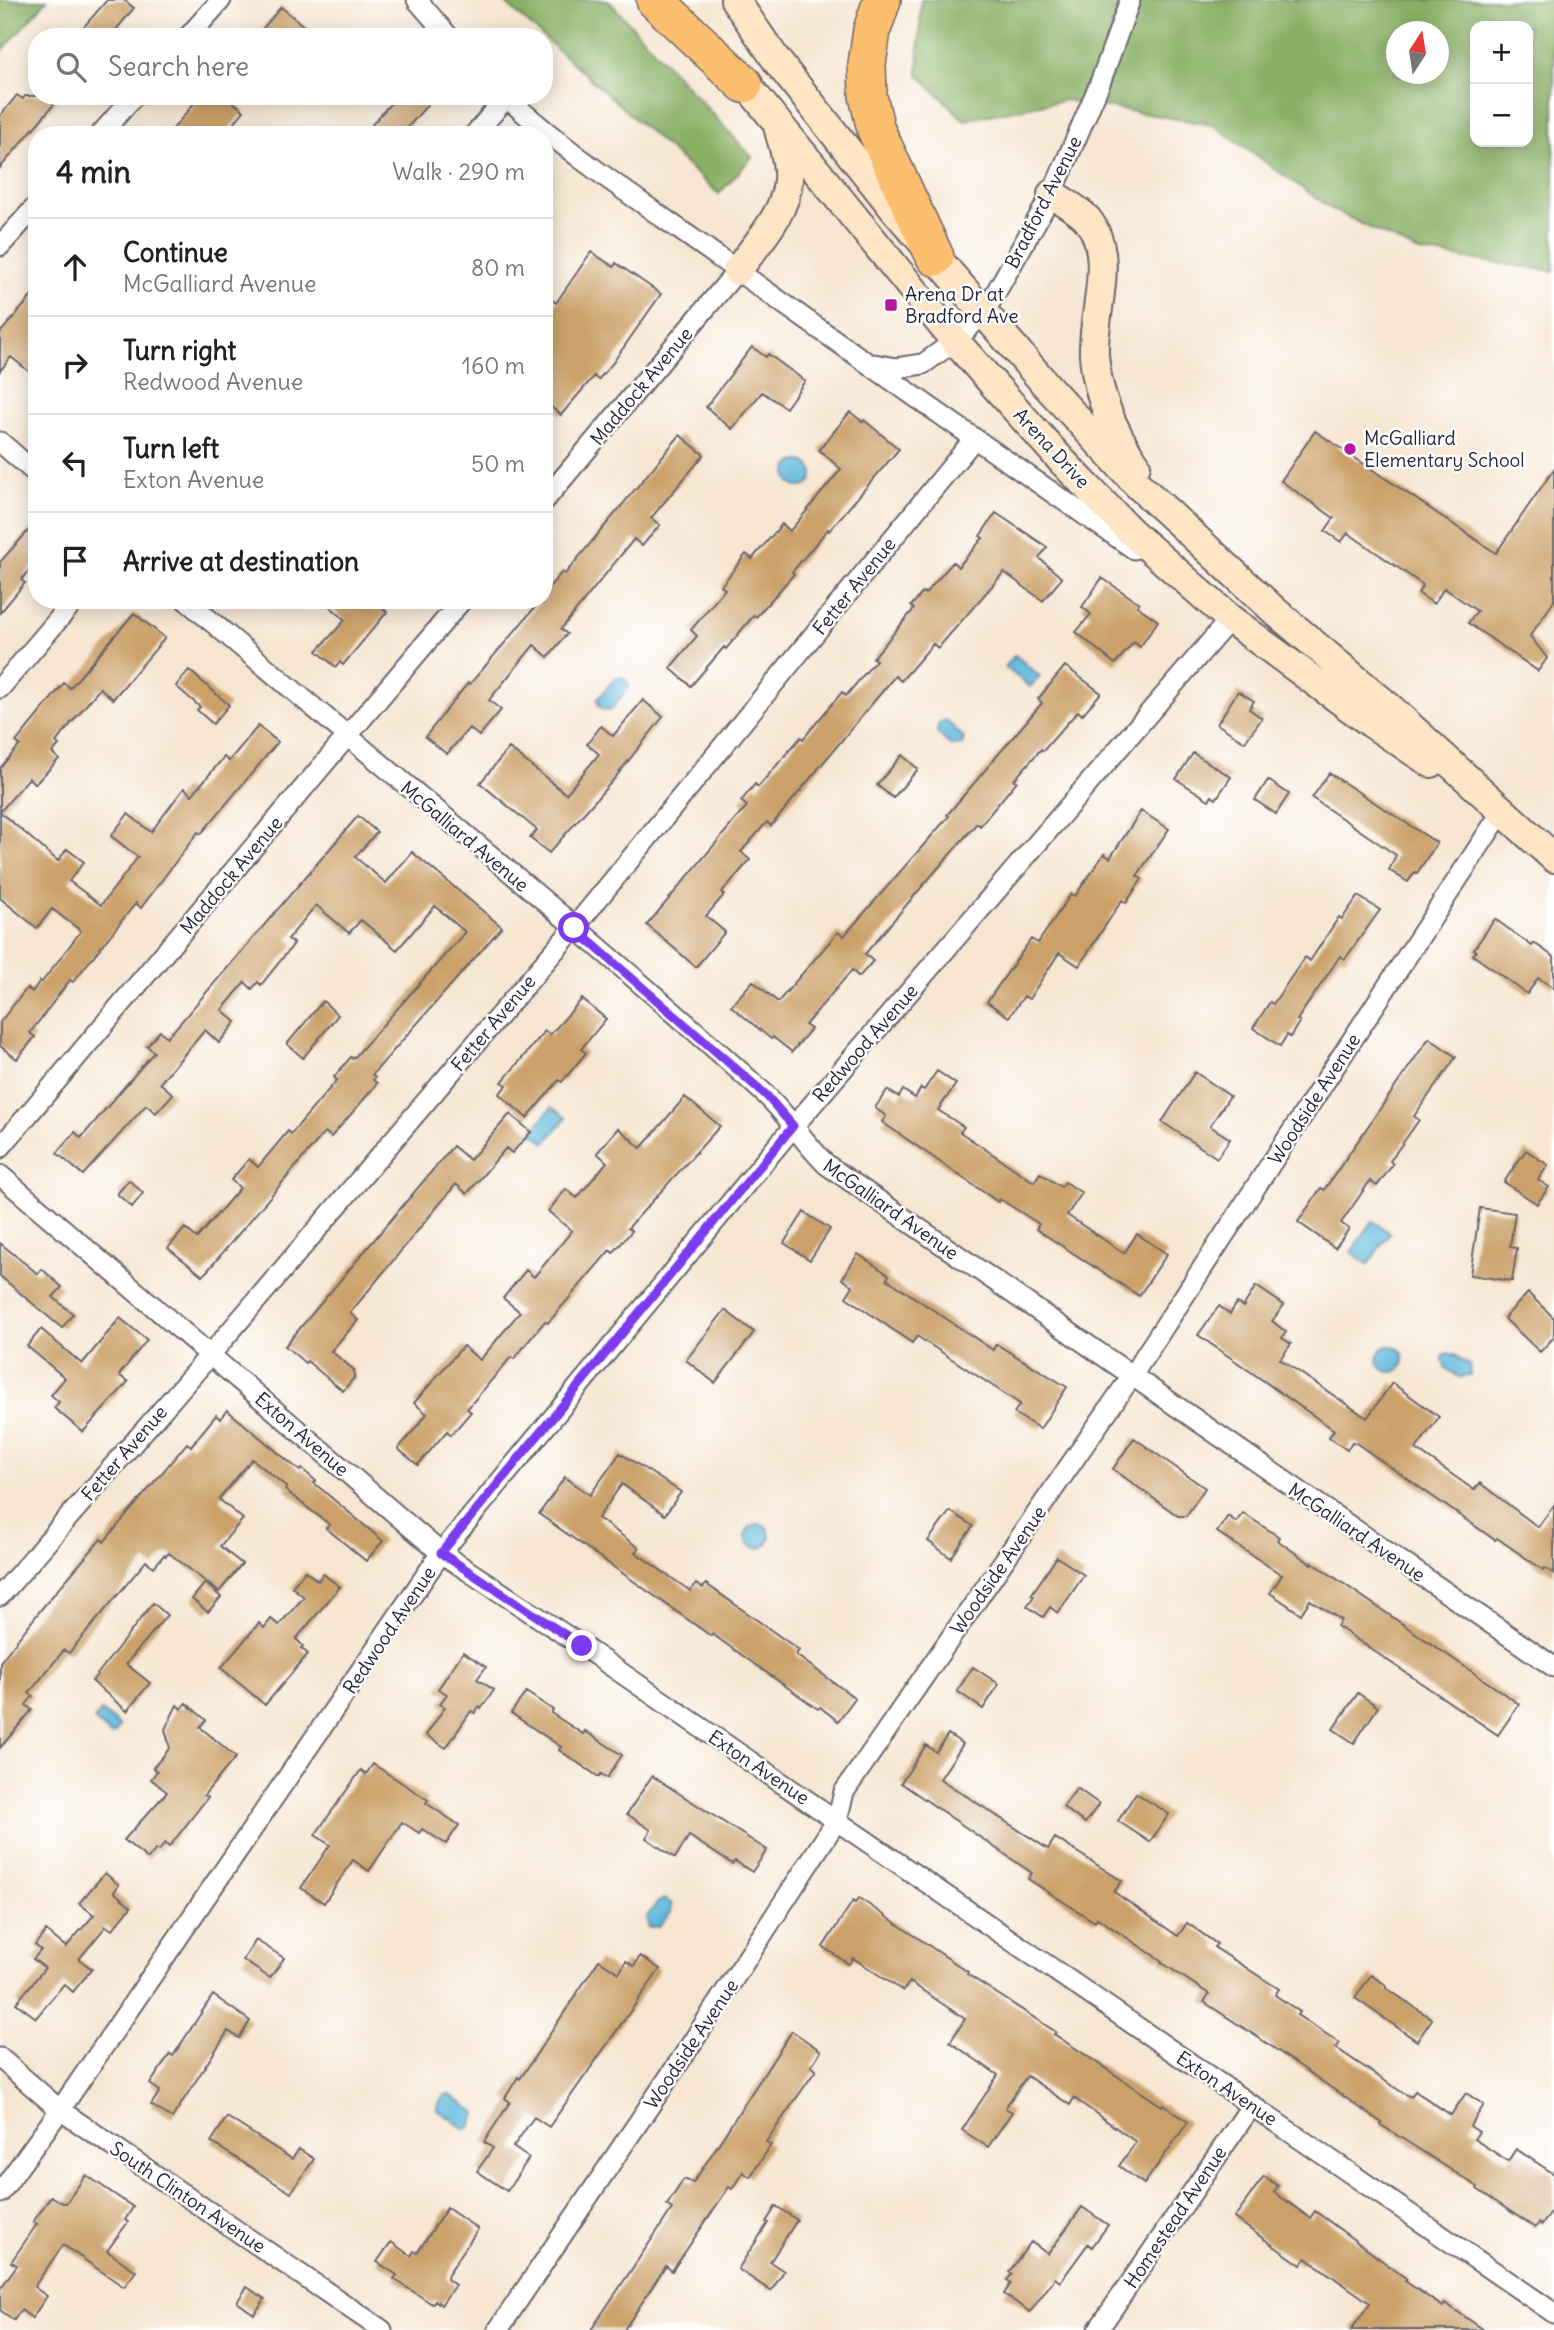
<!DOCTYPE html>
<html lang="en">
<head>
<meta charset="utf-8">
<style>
	body { margin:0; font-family:Delius,sans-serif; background:#f6f6f6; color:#202124 }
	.controls { position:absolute; right:21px; top:21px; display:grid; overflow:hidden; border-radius:14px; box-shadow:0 4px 18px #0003 }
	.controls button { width:63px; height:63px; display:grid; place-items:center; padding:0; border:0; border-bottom:2px solid #e0e0e0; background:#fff; color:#202124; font:35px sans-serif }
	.compass { position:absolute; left:1386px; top:21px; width:63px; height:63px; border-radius:50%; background:#fff; box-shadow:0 4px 18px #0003; rotate:12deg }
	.stop { position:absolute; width:21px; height:21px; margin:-16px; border:5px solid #7c3aed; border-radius:50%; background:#fff }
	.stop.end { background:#7c3aed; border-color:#fff; box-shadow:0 2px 7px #0008 }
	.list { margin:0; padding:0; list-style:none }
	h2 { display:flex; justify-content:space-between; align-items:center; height:91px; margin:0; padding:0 28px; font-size:30px }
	h2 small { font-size:23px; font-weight:400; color:#757577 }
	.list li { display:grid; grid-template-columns:46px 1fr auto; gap:21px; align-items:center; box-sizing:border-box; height:98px; padding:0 28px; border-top:2px solid #e0e0e0 }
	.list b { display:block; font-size:26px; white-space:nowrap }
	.list p { margin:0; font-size:23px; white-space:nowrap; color:#757577 }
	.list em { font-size:23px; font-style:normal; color:#757577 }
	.icon { flex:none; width:38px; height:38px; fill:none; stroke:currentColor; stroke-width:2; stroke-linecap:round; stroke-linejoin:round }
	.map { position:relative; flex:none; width:1554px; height:2330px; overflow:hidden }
	.search { position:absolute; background:#fff; box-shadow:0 4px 18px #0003; left:28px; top:28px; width:525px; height:77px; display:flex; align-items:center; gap:18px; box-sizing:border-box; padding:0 24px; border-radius:28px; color:#757577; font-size:26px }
	.panel { position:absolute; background:#fff; box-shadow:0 4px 18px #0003; left:28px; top:126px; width:525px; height:483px; border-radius:28px }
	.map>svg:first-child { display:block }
	.forest { fill:#89b065; stroke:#566950; stroke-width:2; fill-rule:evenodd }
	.water { fill:#5db7db; stroke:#406c8b; stroke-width:2 }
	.building { fill:#cba169 }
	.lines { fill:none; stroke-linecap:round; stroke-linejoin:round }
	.minor-casing { stroke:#6c6770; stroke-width:23 }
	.secondary-casing { stroke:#6c6770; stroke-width:32 }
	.motorway-casing { stroke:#6c6770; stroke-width:40 }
	.minor { stroke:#fff; stroke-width:19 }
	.secondary { stroke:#fde5c5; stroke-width:28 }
	.motorway { stroke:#fbbd6e; stroke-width:37 }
	.route { stroke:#7c3aed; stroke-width:9 }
	.poi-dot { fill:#b5179e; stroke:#fff; stroke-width:2.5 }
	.labels { text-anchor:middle; stroke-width:5; stroke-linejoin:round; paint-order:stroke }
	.street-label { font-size:19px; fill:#22223b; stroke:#fff }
	.poi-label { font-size:19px; fill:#22223b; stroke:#fff; text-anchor:start }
</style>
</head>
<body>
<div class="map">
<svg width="1554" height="2330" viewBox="0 0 1554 2330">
	<rect width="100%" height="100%" fill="#fff"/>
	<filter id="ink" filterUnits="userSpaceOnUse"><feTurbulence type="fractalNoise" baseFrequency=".0143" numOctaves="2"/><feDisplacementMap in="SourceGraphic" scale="14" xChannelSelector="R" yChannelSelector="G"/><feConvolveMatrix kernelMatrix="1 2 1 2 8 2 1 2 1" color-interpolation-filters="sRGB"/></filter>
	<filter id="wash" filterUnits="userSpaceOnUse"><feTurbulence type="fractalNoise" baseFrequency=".00686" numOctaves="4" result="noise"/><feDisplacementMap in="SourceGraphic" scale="28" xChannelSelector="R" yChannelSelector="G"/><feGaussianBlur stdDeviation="1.57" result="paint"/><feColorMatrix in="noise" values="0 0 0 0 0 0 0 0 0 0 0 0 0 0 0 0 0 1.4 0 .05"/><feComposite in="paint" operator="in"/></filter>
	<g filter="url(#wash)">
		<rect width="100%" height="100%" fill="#f6e6d1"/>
		<path class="forest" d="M0,0H47L0,53Z
			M502,0H608L752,157L719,194Z
			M921,0H1554V271L1419,252L1333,210L1213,125L1065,100L964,120L918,74ZM1475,26H1528V142H1475ZM1396,32H1438V74H1396Z"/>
		<path class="water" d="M787 474a13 13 0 1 1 26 0a13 13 0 1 1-26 0Z
			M1015,655L1040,676L1030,687L1005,667Z
			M616,677H622L628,682L629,687L610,711L606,708L604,710L598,705L600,703L597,700Z
			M946,720L964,738L962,745L951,746L937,733L939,723Z
			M552,1107L566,1118L545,1143L532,1132Z
			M1373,1221L1390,1233L1368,1264L1351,1252Z
			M1378 1359a13 13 0 1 1 26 0a13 13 0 1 1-26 0Z
			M1447,1353L1455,1355L1469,1365L1470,1375L1460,1378L1445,1367L1442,1359Z
			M746 1536a12 12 0 1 1 24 0a12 12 0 1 1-24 0Z
			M102,1711L120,1727L112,1736L94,1720Z
			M665,1899L672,1904L671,1912L659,1927L649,1928L646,1918L658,1902Z
			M449,2094L477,2113L469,2128H463L438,2110V2104L445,2095Z"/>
		<g id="blocks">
			<path class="building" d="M107,0H124L134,8L110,37H75Z
				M281,7L317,37H274L263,28Z
				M17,95L23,99L25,96H61L0,168V116Z
				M200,96H226L244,111L224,135H168Z
				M397,96H435L401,135H363Z
				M591,252L614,267L616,263L661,294L612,364L598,380L594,376L561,415L544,401V293L556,303Z
				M37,290V378L11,357L0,371V333Z
				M752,347L766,357L768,354L805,381L786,408L762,392L732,429L706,407Z
				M850,412L863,422L864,420L899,449L829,531L828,529L792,572L794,574L756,617L754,615L726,649L724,647L691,686L670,668L697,636L691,630L725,589L721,586L746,554L752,559L782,524L790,531L841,469L819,450Z
				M1315,431L1496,553L1554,469V601L1530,636L1547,658L1538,671L1468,623L1477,611L1444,588L1434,604L1418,593L1423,585L1348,533L1341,542L1325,531L1334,518L1281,481Z
				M680,435L704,455L651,518L660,525L642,546L634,539L561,629L567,634L548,657L534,645L489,700L501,710L479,736L469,728L447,754L425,737L468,683L470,684L541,600H544V593L562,572L565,574Z
				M996,513L1047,547L1039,558L1062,578L1043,601L1004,572L938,648L933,644L901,681L895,676L771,826L767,822L741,852L750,860L721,893L724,895L706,916L725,932L696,967L647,925L747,806L741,801L755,784L758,787L801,737L803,739L842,692L846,696L876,660L873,658L914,609L911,606L923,592L925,594L953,562L958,567L983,538L980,536Z
				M37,521V561L21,580L25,583L0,613V562Z
				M1102,578L1139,603L1137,606L1158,621L1140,647L1134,642L1115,664L1076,632L1091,614L1082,607Z
				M323,600H374L387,612L343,665L340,662L336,667L317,651L345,620Z
				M134,613L165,638L113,699L100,688L56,742L59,745L52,753L59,759L35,784L29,778L0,812L58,861L67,849L84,862L69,881L101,905L138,857L111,836L128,814L151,832L184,788L192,795L224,757L229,761L258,726L278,742L201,834L198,832L141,908L136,903L73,982L70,980L30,1033L35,1037L17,1059L0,1046V1022L27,988L32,992L40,981L42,982L81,931L52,909L37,928L0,898V768L20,745L16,742L64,683L70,688Z
				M1065,666L1101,693L1082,715L1078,711L1043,751L1041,749L1014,780L1017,781L980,826L977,823L914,896L865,954L873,961L859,977L852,970L805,1025L811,1029L792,1052L773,1037L771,1039L731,1006L753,981L778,1002L838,932L844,936L949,816L947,815L1042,703L1038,699Z
				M189,670L229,705L213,724L197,710L200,707L176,686Z
				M1238,691L1254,701L1249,709L1262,718L1245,742L1217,724Z
				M643,700L663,717L614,779L549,853L530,838L537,830L480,783L509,748L566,794L599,754L587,744L601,726L613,736Z
				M1193,753L1231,777L1216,799L1212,796L1209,800L1176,779Z
				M902,755L918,769L893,798L877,785Z
				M1329,773L1437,843L1417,873L1415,872L1408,882L1389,870L1396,855L1312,798Z
				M1268,780L1289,794L1276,814L1255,800Z
				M1141,811L1169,829L1137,876L1142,879L1126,903L1122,900L1079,966L1059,953L1029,999L1024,996L1009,1017L987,1002L1031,939L1038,943L1071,894L1075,896L1104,854L1110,858Z
				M358,816L377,832L355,857L386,883L412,852L502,927L372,1075L375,1077L373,1080L377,1083L365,1098L331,1137L325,1132L203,1276L168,1248L185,1228L197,1238L240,1188L231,1180L249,1159L258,1167L288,1131L291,1134L337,1080L334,1077L351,1057L353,1059L465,932L435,906L397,950L361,920L349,933L316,905L288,939L294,944L261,985L258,982L252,989L245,982L222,1010L236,1022L219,1043L205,1030L160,1083L173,1094L156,1113L146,1105L83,1175L57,1153L75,1132L81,1138L154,1052L147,1046L160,1031L167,1037L174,1030Z
				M1358,896L1380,910L1345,959L1340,956L1297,1020L1300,1021L1290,1037L1287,1035L1280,1046L1253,1028L1270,1002L1273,1004L1305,957L1310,961L1339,917L1342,919Z
				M1495,919L1532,946L1534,943L1554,957V988L1538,978L1527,994L1473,955L1476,951L1474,949Z
				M582,999L606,1019L581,1049L586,1053L562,1082L559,1080L527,1118L499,1094L507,1085L502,1082L545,1031L550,1035Z
				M323,1001L338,1015L303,1058L287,1044Z
				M1429,1038L1456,1057L1414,1116L1419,1120L1390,1161L1393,1164L1377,1186L1370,1181L1341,1223L1349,1229L1335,1248L1298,1222L1321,1188L1324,1190Z
				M937,1071L956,1084L938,1110L964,1127L960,1132L1034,1182L1040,1173L1061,1187L1065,1182L1082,1193L1067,1215L1124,1253L1137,1234L1167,1254L1139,1296L1036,1229L1039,1224L1000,1199L998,1202L882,1122L886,1116L875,1108L887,1090L899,1097L903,1090L915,1098L921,1088L924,1090Z
				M1195,1072L1230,1096L1210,1126L1230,1139L1217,1158L1162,1122Z
				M685,1097L720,1126L628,1228L632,1231L613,1253L610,1250L548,1323L545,1321L514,1359L511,1357L467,1409L471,1412L451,1435L447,1431L418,1465L398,1449L427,1414L414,1403L463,1346L480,1360L520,1312L503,1298L526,1270L534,1277L572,1231L548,1211L566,1189L577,1198L607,1162L597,1153L618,1128L641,1148Z
				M510,1114L531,1132L512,1153L506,1148L467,1194L456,1184L350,1313L358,1320L331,1351L354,1370V1378L343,1391L307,1361L305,1363L285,1346L453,1146L470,1160Z
				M1526,1150L1548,1165L1538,1180L1549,1187L1537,1204L1504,1182Z
				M129,1180L143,1193L132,1207L117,1194Z
				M1480,1208L1515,1213L1510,1247L1517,1248L1512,1281L1470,1275Z
				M804,1212L830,1229L810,1260L784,1243Z
				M0,1243L38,1274L42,1269L62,1287L53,1297L73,1314L62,1328L0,1276Z
				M858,1254L889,1275L887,1279L993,1350L996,1344L1067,1387L1040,1429L1014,1413L1020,1404L917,1336L912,1343L846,1297L853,1286L842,1279Z
				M1256,1286L1284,1305L1272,1321L1286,1332L1282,1338L1291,1344L1280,1359L1367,1418L1392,1383L1439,1417L1416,1449L1474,1490L1480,1483L1538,1527L1554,1505V1574L1545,1568L1543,1570L1497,1538L1495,1540L1356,1443L1352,1442L1347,1450L1329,1437L1334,1430L1198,1335L1219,1306L1230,1314L1237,1303L1243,1307Z
				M1528,1293L1554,1318V1337L1540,1352L1504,1318Z
				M725,1310L754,1332L715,1383L686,1360Z
				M120,1318L147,1340L119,1375L128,1382L83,1432L54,1408L59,1402L51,1395L65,1378L27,1346L41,1329L82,1364Z
				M227,1410L300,1471L302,1469L316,1481L314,1483L383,1541L366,1561L326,1528L330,1525L285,1490L287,1487L252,1459L219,1499L243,1519L220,1546L242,1564L219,1592L169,1553L166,1556L164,1555L154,1567L146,1561L69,1653L64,1650L29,1693L33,1696L26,1705L32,1710L0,1748V1662L43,1607L101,1539L104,1542L187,1443L191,1446L216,1415L220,1419Z
				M1134,1438L1205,1488L1186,1516H1178L1113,1469Z
				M620,1453L681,1492L665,1515L622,1484L598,1518L639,1548L635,1552L690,1591L696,1584L703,1588L706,1584L799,1650L796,1655L855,1698L838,1721L820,1707L818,1709L712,1634L711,1636L539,1514L565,1477L590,1495Z
				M950,1511L973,1526L951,1558L928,1541Z
				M1243,1513L1279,1537L1277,1540L1311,1564L1312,1562L1519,1704L1498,1735L1337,1626L1341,1620L1310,1600L1301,1614L1270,1593L1282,1575L1217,1532L1228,1516L1236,1522Z
				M1057,1557L1084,1575L1058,1613L1050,1607L1043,1617L1027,1606L1034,1596L1031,1595Z
				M305,1571L318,1581L323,1574L340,1587L296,1639L303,1646L301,1648L308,1654L265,1705L221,1668L259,1623L264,1628L271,1619L279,1625L304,1597L292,1587Z
				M205,1583L221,1597L208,1612L192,1599Z
				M153,1603L167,1615L126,1664L150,1683L127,1711L92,1681Z
				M463,1652L486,1667L477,1679L494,1690L481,1709L479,1707L475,1713L471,1711L446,1748L426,1735L445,1707L440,1704L447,1694L438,1689Z
				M973,1667L999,1684L983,1709L957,1691Z
				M526,1692L553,1710L551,1713L583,1734L585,1731L622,1755L607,1778L601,1774L599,1777L559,1750L561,1747L511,1713Z
				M1358,1693L1378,1707L1354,1743L1333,1729Z
				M186,1703L206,1720L200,1727L236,1757L204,1795L208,1797L169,1847L165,1843L159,1851L156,1849L148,1859L124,1840L167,1792L151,1779L157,1771L153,1768L170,1748L165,1729L177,1705L181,1709Z
				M948,1734L963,1744L940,1779L1048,1849L1055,1838L1122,1881L1114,1892L1178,1936L1187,1923L1217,1944L1214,1947L1279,1989L1275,1995L1300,2012L1297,2015L1340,2043L1336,2048L1403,2093L1411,2097L1415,2091L1451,2115L1466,2093L1484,2105L1470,2126L1479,2132L1474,2139L1508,2161L1516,2149L1554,2174V2207L1542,2225L1539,2223L1535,2228L1477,2189L1478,2187L1381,2125L1382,2123L1271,2046L1204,2002L1209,1994L1161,1962L1162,1961L1097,1918L1095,1922L1028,1879L1032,1873L901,1783L926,1745L936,1752Z
				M373,1764L428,1800L426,1803L459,1825L446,1844L422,1829L419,1833L402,1822L369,1871L353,1860L324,1903L301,1888L330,1845L315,1835L361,1770L366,1774Z
				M652,1776L767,1850L752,1872L735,1861L732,1864L689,1836L675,1858L646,1838L651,1830L627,1814Z
				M1077,1788L1099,1804L1085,1823L1063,1807Z
				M1136,1793L1169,1814L1150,1842L1118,1821Z
				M105,1873L119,1885L114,1892L131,1907L112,1930L106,1926L79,1959L92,1969L73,1992L64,1984L36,2018L16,2003L45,1968L33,1959L41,1950L35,1945L46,1931L66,1947L94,1915L79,1903Z
				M859,1898L968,1972L967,1974L1056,2032L1054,2034L1162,2106L1163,2104L1188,2122L1144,2184L1119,2166L1136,2142L1074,2098L1070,2105L1027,2076L1005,2108L1012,2112L988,2147L962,2130L998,2075L950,2042L965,2019L910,1982L903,1991L853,1958L849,1964L823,1947L853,1901L855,1903Z
				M256,1940L284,1958L270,1978L243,1960Z
				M640,1956L660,1969L549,2127L534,2117L513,2147L529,2158L507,2191L477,2171L493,2148L484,2142L510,2102L505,2098L518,2077L520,2079L599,1960L619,1973L626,1961L634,1966Z
				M1371,1975L1386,1985V1988L1432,2019L1417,2041L1355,1998Z
				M213,1995L250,2021L239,2038L228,2031L172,2118L151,2105L160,2091L150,2084L170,2054L173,2056Z
				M792,2031L821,2051L811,2066L816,2070L766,2142L771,2145L750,2177L743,2172L732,2189L729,2187L672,2271L666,2266L624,2330H591L672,2209L667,2205L684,2179L693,2183Z
				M227,2117L292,2159L299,2149L314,2159L291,2193L211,2142Z
				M86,2175L133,2207L125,2220L128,2222L107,2251L136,2271L124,2287L63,2245L34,2287L47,2296L32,2318L21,2310L14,2320L0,2310V2289L17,2265L11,2262L37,2224L33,2222L51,2196L63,2203H66Z
				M1264,2176L1278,2186L1274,2192L1310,2218L1315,2211L1407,2279L1405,2281L1443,2307L1445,2303L1484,2330H1351L1370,2303L1306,2258L1301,2265L1234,2218Z
				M776,2206L797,2220L770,2262L784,2271L771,2291L738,2269L768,2223L766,2222Z
				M1082,2207L1108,2225L1092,2247L1088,2244L1060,2282L1055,2278L1030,2312L1004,2294L1011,2283L1007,2280L1012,2274L1009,2272L1031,2242L1048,2254Z
				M447,2208L478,2229L448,2274L447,2279L455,2285L441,2305L435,2300L432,2304L394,2279L397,2275L377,2262L391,2242L411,2256L414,2251L417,2253Z
				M247,2287L265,2299L254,2314L237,2302Z"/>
		</g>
	</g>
	<g filter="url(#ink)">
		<use href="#blocks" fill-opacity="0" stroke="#6c6770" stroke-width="2"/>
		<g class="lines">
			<defs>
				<path id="minor" d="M417,0L449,37
					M188,37L221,0
					M505,96C571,157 648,206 721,259C858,357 996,454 1134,549
					M100,135L134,96
					M474,135L506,98
					M0,246L37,205
					M874,364L896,368L923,364L955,341L984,313L1052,194L1100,83L1130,0
					M0,442L37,474
					M544,501L737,271
					M186,600C379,764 577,923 764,1093C788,1115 804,1143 827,1165L1554,1667
					M0,688L75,600
					M0,1148L462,600
					M0,1175L441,1553L582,1646L1554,2313
					M0,1596L210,1355L574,928L974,439
					M0,2058L60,2110L382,2330
					M0,2193L60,2110L441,1553L793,1127L1230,619
					M498,2330L686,2052L837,1820L844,1792L1131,1377L1503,810
					M1098,2330L1252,2105"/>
				<path id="secondary" d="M735,0L777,61L895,210L1047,386L1138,485L1277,613L1390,708L1554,858
					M732,67L955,341L1062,461L1130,531L1230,619L1371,723L1431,763
					M1052,194C1062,201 1078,209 1087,219C1117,256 1092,312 1094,355C1097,395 1114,433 1136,465
					M737,271C756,244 786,214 788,180C790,162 782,143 778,126"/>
				<path id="motorway" d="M655,0L744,84
					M882,0L872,30L867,64L868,96L876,130L935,257"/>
			</defs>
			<use href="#minor" class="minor-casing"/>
			<use href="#secondary" class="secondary-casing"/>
			<use href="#motorway" class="motorway-casing"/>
			<use href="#minor" class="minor"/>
			<use href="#secondary" class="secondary"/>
			<use href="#motorway" class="motorway"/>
		</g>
	</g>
	<g class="lines" filter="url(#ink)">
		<path class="route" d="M574,928L766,1095L793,1126L441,1553L582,1646"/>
	</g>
	<g class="poi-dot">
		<rect x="884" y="298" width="14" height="14" rx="3.5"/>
		<circle cx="1350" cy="449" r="7"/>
	</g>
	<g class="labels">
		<g class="street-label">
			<text transform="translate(1043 202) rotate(-63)" y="7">Bradford Avenue</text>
			<text transform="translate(641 386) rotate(-50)" y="7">Maddock Avenue</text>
			<text transform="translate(1052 448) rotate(47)" y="7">Arena Drive</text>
			<text transform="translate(854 586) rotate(-51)" y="7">Fetter Avenue</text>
			<text transform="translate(465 836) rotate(40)" y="7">McGalliard Avenue</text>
			<text transform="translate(231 875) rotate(-50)" y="7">Maddock Avenue</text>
			<text transform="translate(493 1023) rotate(-50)" y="7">Fetter Avenue</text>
			<text transform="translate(865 1043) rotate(-49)" y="7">Redwood Avenue</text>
			<text transform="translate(1314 1099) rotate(-57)" y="7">Woodside Avenue</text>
			<text transform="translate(891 1209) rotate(35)" y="7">McGalliard Avenue</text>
			<text transform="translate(302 1434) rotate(41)" y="7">Exton Avenue</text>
			<text transform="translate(124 1453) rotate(-49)" y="7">Fetter Avenue</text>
			<text transform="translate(1357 1532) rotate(34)" y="7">McGalliard Avenue</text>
			<text transform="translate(998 1570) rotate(-55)" y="7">Woodside Avenue</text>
			<text transform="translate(389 1630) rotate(-56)" y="7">Redwood Avenue</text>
			<text transform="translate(759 1767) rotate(34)" y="7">Exton Avenue</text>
			<text transform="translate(691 2044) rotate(-56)" y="7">Woodside Avenue</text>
			<text transform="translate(1227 2088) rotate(34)" y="7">Exton Avenue</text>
			<text transform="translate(188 2197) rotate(34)" y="7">South Clinton Avenue</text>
			<text transform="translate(1175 2217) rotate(-56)" y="7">Homestead Avenue</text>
		</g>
		<g class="poi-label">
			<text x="905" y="301">Arena Dr at<tspan x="905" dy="22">Bradford Ave</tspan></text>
			<text x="1364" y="445">McGalliard<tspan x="1364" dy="22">Elementary School</tspan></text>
		</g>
	</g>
</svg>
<div class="controls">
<button>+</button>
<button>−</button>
</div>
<svg class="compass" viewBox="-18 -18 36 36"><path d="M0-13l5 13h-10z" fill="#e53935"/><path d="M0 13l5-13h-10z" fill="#757577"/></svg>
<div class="stop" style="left:574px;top:928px"></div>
<div class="stop end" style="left:582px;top:1646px"></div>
<div class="search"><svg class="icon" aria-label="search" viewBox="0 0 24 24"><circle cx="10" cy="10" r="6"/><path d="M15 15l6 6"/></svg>Search here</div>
<section class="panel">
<h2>4 min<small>Walk · 290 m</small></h2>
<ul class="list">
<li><svg class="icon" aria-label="ahead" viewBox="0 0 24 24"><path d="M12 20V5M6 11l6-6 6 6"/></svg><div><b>Continue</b><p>McGalliard Avenue</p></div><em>80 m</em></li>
<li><svg class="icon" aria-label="right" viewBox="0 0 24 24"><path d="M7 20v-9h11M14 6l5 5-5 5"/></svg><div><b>Turn right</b><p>Redwood Avenue</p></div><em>160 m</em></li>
<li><svg class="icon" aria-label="left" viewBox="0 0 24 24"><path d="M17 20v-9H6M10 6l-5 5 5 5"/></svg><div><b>Turn left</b><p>Exton Avenue</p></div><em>50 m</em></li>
<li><svg class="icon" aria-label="arrive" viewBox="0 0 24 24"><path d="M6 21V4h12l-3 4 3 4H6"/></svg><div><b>Arrive at destination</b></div></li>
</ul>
</section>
</div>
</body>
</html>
